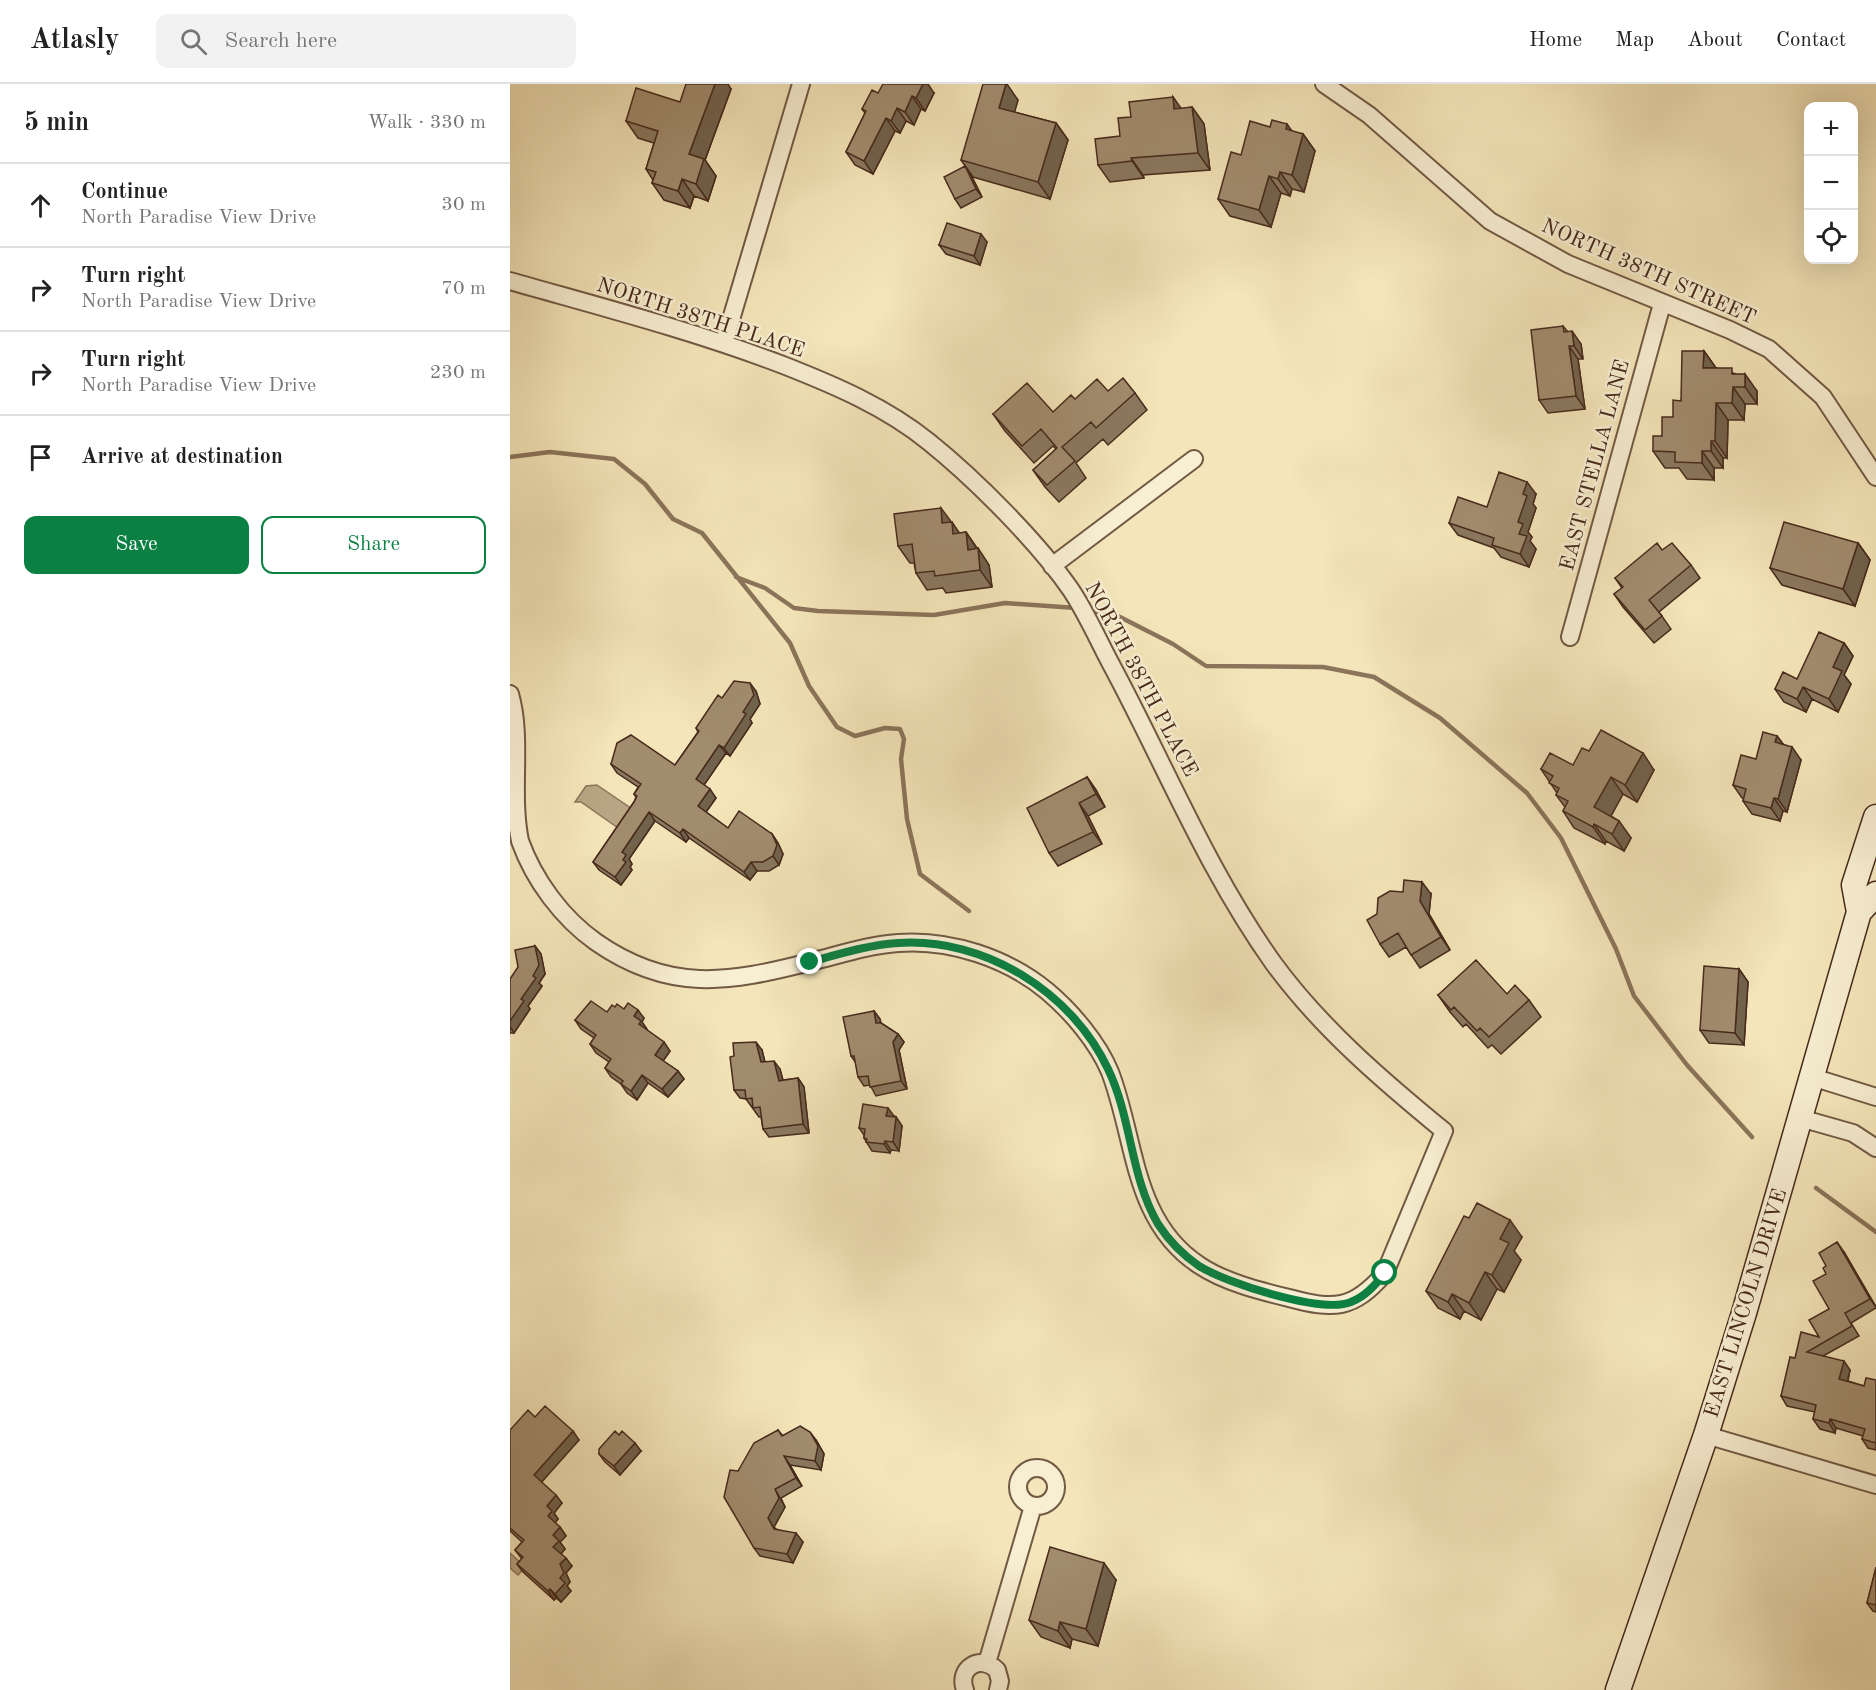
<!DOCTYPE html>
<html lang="en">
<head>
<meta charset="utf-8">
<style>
	body { margin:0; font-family:"Old Standard TT",serif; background:#f2f2f2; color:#222 }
	.controls { position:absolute; right:18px; top:18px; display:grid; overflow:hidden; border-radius:12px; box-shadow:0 6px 24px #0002 }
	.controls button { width:54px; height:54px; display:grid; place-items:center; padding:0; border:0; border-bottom:2px solid #e0e0e0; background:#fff; color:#222; font:30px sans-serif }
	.stop { position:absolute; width:18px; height:18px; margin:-14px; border:4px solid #0b8043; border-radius:50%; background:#fff }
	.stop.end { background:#0b8043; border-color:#fff; box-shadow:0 2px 6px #0008 }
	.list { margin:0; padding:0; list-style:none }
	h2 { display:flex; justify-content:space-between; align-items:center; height:78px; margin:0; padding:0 24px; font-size:26px }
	h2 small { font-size:20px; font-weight:400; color:#767676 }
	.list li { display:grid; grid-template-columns:39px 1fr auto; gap:18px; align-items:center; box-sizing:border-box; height:84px; padding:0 24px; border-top:2px solid #e0e0e0 }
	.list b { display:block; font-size:22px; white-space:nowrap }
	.list p { margin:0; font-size:20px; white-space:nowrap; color:#767676 }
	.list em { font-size:20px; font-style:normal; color:#767676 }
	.actions { display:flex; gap:12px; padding:18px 24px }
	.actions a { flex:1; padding:14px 0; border:2px solid #0b8043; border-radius:12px; text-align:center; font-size:21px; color:#0b8043 }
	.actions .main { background:#0b8043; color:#fff }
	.icon { flex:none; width:33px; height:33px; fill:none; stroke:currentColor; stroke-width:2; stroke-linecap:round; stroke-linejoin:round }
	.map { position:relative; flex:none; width:1366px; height:1606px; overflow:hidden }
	header { display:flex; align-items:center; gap:36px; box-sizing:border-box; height:84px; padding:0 30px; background:#fff; border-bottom:2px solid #e0e0e0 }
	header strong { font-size:28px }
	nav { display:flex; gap:33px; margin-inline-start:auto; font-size:21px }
	.search { width:420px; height:54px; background:#f2f2f2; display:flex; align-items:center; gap:15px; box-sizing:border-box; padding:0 21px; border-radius:12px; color:#767676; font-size:22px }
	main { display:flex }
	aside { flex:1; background:#fff }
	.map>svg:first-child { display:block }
	.water { fill:#b9a684; stroke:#8b745a; stroke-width:1.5 }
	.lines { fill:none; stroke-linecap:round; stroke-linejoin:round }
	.stream { stroke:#8b745a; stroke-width:4.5 }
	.minor-casing { stroke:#725944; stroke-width:20 }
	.secondary-casing { stroke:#472a1c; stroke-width:27 }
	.minor { stroke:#f8efd2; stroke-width:16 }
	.secondary { stroke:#f8efd2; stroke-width:24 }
	.wall { fill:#8a785f; stroke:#472a1c; stroke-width:1.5 }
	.shaded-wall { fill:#71624d; stroke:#472a1c; stroke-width:1.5 }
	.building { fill:#a18c6e; stroke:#472a1c; stroke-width:1.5 }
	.route { stroke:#0b8043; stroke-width:8 }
	.labels { text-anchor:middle; stroke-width:5; stroke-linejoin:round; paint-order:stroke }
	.street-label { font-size:21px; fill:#472a1c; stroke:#f8efd2 }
</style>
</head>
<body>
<header>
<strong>Atlasly</strong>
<div class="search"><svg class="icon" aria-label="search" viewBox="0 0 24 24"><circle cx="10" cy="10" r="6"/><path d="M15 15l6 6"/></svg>Search here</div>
<nav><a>Home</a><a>Map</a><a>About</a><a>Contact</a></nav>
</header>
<main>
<aside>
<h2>5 min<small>Walk · 330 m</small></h2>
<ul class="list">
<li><svg class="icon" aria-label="ahead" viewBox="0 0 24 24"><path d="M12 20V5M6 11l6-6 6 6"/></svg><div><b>Continue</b><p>North Paradise View Drive</p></div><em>30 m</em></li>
<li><svg class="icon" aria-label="right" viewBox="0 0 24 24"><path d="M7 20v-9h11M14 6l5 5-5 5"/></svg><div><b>Turn right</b><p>North Paradise View Drive</p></div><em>70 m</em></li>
<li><svg class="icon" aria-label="right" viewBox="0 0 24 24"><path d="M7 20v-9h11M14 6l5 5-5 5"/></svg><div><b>Turn right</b><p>North Paradise View Drive</p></div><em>230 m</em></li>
<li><svg class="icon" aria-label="arrive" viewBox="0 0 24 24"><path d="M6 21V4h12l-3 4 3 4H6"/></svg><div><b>Arrive at destination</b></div></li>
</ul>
<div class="actions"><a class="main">Save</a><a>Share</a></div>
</aside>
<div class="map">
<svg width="1366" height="1606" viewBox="0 0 1366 1606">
	<rect width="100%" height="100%" fill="#f4e6ba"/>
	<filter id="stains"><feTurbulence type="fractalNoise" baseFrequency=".00333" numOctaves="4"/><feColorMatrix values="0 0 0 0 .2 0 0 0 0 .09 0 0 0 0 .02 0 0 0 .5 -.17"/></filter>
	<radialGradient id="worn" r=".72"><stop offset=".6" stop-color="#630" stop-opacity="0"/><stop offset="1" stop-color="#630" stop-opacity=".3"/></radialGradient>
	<path class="water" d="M87,701L125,727L111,746L71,718H65L76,702Z
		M0,1469L15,1483L8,1491L0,1484Z"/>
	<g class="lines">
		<path class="stream" d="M0,373L40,368L104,375L135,400L163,435L192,449L280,559L299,602L327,643L345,652L375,644L390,645L394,655L391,675L397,735L410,790L459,827
			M226,493L255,504L284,524L308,527L424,531L495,519L566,524
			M577,526L608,532L663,560L696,582L813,583L864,593L930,634L1017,709L1051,754L1106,865L1124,912L1177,981L1242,1053
			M1306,1104L1366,1148"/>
		<defs>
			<path id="minor" d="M814,0L859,31L980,137L1058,180L1220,246L1259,265L1313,313L1366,393
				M0,197C91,223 184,247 273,281C324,301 376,323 419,358C465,395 528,458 561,506C577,530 589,558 602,582C655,681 698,788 764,880C811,944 873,997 934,1047L875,1189C843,1226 824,1226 779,1214C750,1207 714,1198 689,1181C622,1137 626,1055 600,988C588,959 562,928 537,907C497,874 440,855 388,859C358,861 329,871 300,878C218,899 159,909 86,858C52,834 24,796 10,757C0,708 13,655 0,610
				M214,259L291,0
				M542,482L684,375
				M1060,553L1152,220
				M1302,993L1366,1013
				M1290,1034L1343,1049L1366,1064
				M1196,1351L1366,1401
				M508 1403a19 19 0 1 1 38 0a19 19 0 1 1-38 0Z
				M477,1579L523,1422
				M455,1606C447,1584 470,1570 487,1586L490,1597L488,1606"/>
			<path id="secondary" d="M1349,828L1344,801L1366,733
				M1108,1606L1196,1351L1234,1229L1349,828L1366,810"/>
		</defs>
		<use href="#minor" class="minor-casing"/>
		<use href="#secondary" class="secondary-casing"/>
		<use href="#minor" class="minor"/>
		<use href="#secondary" class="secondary"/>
	</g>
	<path class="wall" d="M221,5L195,76L206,92L198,117L184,112L180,124L154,116L142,99L143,96L136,85L144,59L128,54L116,37L170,18Z
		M368,9H424L415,27L411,25L404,41L396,37L390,49L385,47L363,90L345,81L336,68L355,29L352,25Z
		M663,13L671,25L682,23L694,40L700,86L633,91L634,94L600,98L588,81L610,52L621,33Z
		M508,16L504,28L546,39L558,56L540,115L463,93L451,76Z
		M760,43L793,50L805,67L794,108L782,105L780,112L771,109L761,143L720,132L708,115Z
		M461,91L472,113L451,124L445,115Z
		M477,158L470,181L436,170L429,161Z
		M1053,242L1058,248L1071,260L1073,275H1068L1075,325L1038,329L1029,316Z
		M1194,267L1206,284L1226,290L1247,307V320H1235L1234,336H1218L1217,374H1213V384H1204V396L1177,395L1169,384H1155L1143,367L1163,333Z
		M598,307L625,309L637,326L598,361L593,355L566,379L576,394L549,418L535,403L523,386L546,365L543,362L524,379L495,347L483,330L543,328Z
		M1026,410L1023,420L1026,424L1018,448L1022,453L1020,457L1026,465L1019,483L991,473L984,464L948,451L939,439L977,423Z
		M441,438H442L449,449L456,448L479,481L482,503L436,509L433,504L417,506L406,489L404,479H400L388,462Z
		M1348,459L1360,476L1345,522L1272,501L1260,484Z
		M1152,466L1181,481L1190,494L1149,528L1161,545L1144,559L1113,523L1104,510L1112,504L1105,494Z
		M1334,559L1343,572L1334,591L1341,600L1328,628L1302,615L1296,628L1274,618L1265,605L1287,595Z
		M246,607L250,620L240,635L242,639L220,672L216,669L194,701L206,714L196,728L218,744L262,750L268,759L273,770L269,781L259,787H247L240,796L179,754L176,758L145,737L119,775L122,780L120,783L122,786L111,801L89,786L83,778L124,718L126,713L124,710L128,703L107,689L101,680L165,681L188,648L186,644L212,614Z
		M1267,652L1273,660L1291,676L1277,728L1273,727L1270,737L1242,730L1233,717L1234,715L1232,714L1223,701Z
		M1079,667L1144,686L1127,718L1113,710L1101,732L1109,737L1121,754L1114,767L1096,757L1095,760L1064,744L1053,727L1055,723L1046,711L1047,709L1031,685L1063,681Z
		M577,693L586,706L595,723L578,732L592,760L548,782L539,769Z
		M921,810L919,830L940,866L910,884L896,863L879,873L870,860Z
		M25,862L31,870L35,890L29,899L32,902L18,922L20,925L4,949H0V895Z
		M1229,885L1238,898L1234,961L1199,959L1190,946Z
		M997,910L1019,916L1031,933L991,970L982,961L978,964L956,940L953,943L940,928L928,911Z
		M105,923L114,925L134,934L132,938L137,946L160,967L153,977L168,987L174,995L158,1013L138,999L127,1016L117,1009L111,1000L101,993L95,984L99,978L86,969L80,960L84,954L71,945L65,936L97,928Z
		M364,927L370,935L371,939L388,950L394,958L389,966L397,1005L366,1012L360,1001L354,1002L348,993L346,979L341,972Z
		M252,966L255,978L270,985L273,996L288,994L294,1003L299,1049L259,1053L253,1045L251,1033H249L236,1015L230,1014L224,1006Z
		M384,1032V1033H386L392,1042L389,1067L381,1066L380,1069L362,1067L354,1054V1051L349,1044Z
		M959,1134L1012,1153L1004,1167L1011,1176L994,1208L987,1205L971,1236L954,1227L950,1235L928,1224L916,1207Z
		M1334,1168L1366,1223V1224L1341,1239L1349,1252L1313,1272L1340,1286L1338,1297L1354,1302L1366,1296V1366L1358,1364L1352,1355L1353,1352L1326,1344L1325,1349L1310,1345L1303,1335L1305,1328L1277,1322L1271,1312L1285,1274L1309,1253L1319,1225L1316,1182Z
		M25,1333L69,1356L31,1398L52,1419L44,1429L48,1435L45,1439L50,1443L56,1452L50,1458L55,1465L51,1470L62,1482L56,1489L60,1498L57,1502L61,1507L51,1518L46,1514L44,1516L13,1488L7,1480L12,1475L5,1466L12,1458L0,1447V1346Z
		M268,1346L272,1351L306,1356L314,1370L311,1386L280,1381L292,1402L271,1414L275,1423L264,1443L266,1445L293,1458L283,1479L250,1472L244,1464L228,1387Z
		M131,1367L110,1391L95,1378L89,1370Z
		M1366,1483V1528L1363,1527L1357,1519Z
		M606,1496L588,1562L562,1555L560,1564L531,1553L519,1536Z"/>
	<path class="shaded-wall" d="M205,0H218L221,5L195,76L206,92L198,117L186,100L179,70Z
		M413,0H418L424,9L415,27L406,14Z
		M496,0H497L508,16L501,41L489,24Z
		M402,12L411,25L404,41L395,28Z
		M663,13L675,30L664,25Z
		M682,23L694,40L700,86L688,69Z
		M387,24L396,37L390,49L381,37Z
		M376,34L385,47L363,90L354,77Z
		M546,39L558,56L540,115L528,98Z
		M777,40L789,57L776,45Z
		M793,50L805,67L794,108L782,91Z
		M621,74L633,91L634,94L622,77Z
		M455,82L461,91L472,113L466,105Z
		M770,88L782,105L780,112L768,95Z
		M759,92L771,109L761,143L749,126Z
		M172,95L184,112L180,124L168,107Z
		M471,150L477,158L470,181L464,172Z
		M1062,247L1071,260L1073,275L1064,262Z
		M1059,262L1068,275L1075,325L1066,312Z
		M1194,267L1206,284H1193Z
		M1235,290L1247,307V320L1235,303Z
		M1223,303L1235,320L1234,336L1222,319Z
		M1206,319L1218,336L1217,374L1205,357Z
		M1201,357L1213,374V384L1201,367Z
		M1192,367L1204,384V396L1192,379Z
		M1017,398L1026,410L1023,420L1026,424L1018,448L1022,453L1020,457L1026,465L1019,483L1010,470L1008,438L1013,410Z
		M431,424L454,455L455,467L432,439Z
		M456,448L467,465L458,466Z
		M1348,459L1360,476L1345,522L1333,505Z
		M468,464L479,481L482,503L470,486Z
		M1334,559L1343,572L1334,591L1341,600L1328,628L1319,615L1323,583Z
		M240,599L246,607L250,620L240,635L242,639L220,672L214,664Z
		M1293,603L1302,615L1296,628L1287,615Z
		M1267,652L1276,664L1265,658Z
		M209,661L216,669L192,704L186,695Z
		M1282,663L1291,676L1277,728L1268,715Z
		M1133,669L1144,686L1127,718L1115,701Z
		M577,693L586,706L595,723L586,710Z
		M1101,693L1113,710L1096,741L1084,723Z
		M200,705L206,714L194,731L188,722Z
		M1264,714L1273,727L1270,737L1261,724Z
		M569,719L578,732L592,760L583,748Z
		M139,728L145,737L119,775L122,780L120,783L122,786L111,801L105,793L113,776L112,768Z
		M1109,737L1121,754L1114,767L1102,750Z
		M1084,740L1096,757L1095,760L1083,743Z
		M173,745L179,754L176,758L170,749Z
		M262,750L268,759L273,770L269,781L263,772Z
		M241,778L247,787L240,796L234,788Z
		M912,798L921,810L919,830L940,866L931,853L910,817Z
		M25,862L31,870L35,890L29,899L32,902L18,922L20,925L4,949L0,942V937L23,892Z
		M1229,885L1238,898L1234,961L1225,949Z
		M128,926L134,934L132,938L137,945L135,948L124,932Z
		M364,927L370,935L372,948L366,939Z
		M388,950L394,958L389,966L397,1005L391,997L383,958Z
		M154,958L160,967L151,980L145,971Z
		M246,958L252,966L257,987L251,978Z
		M264,977L270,985L275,1006L269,997Z
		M168,987L174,995L158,1013L152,1005Z
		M132,991L138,999L127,1016L121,1007Z
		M288,994L294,1003L299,1049L293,1040Z
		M378,1024L384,1032L382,1041L376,1032Z
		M386,1033L392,1042L389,1067L383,1058Z
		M375,1057L381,1066L380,1069L374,1060Z
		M1000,1136L1012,1153L1004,1167L1011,1176L994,1208L982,1191L990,1155Z
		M1327,1158L1334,1168L1366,1223L1360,1215Z
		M975,1188L987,1205L971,1236L959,1219Z
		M942,1210L954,1227L950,1235L938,1218Z
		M1334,1277L1340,1286L1336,1304L1329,1295Z
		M1320,1335L1326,1344L1325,1349L1319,1339Z
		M63,1347L69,1356L30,1400L24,1391Z
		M300,1348L306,1356L314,1370L311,1386L305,1377Z
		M125,1359L131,1367L110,1391L104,1382Z
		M274,1372L280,1381L292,1402L286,1394Z
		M265,1405L275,1423L264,1443L270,1454L258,1434Z
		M46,1411L52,1419L44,1429L48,1435L44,1440L38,1432L37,1422Z
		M50,1443L56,1452L50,1458L55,1465L49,1472L43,1463V1451Z
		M286,1449L293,1458L283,1479L277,1470Z
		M56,1474L62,1482L56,1489L60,1498L57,1502L61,1507L51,1518L45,1510L50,1494V1480Z
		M594,1479L606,1496L588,1562L576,1545Z
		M40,1505L46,1514L44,1516L38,1507Z
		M550,1538L562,1555L560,1564L548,1547Z"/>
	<path class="building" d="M176,0H205L179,70L194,75L186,100L172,95L168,107L142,99L146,88L136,85L148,47L116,37L126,4L170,18Z
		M373,0H413L406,14L402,12L395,28L387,24L381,37L376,34L354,77L336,68L356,27L352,25L362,6L368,9Z
		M473,0H496L489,24L546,39L528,98L451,76Z
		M663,13L664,25L682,23L688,69L621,74L622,77L588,81L585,55L610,52L608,34L621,33L619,18Z
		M762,36L777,40L776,45L793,50L782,91L770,88L768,95L759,92L749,126L708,115L721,68L731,71L740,37L760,43Z
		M455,82L466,105L445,115L434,93Z
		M437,139L471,150L464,172L429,161Z
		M1053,242L1054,248L1062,247L1064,262H1059L1066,312L1029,316L1021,246Z
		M1172,267H1194L1193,284H1222V290H1235V303H1223L1222,319H1206L1205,357H1201V367H1192V379L1165,378V368L1143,367V352H1152V333H1163V316L1171,317Z
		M613,294L625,309L586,344L581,338L552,363L565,377L537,401L523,386L547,364L531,345L512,362L483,330L517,299L543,328L561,311L565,315L587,295L598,307Z
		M989,388L1017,398L1013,410L1017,412L1008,438L1013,440L1009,450L1017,452L1010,470L982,461L984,454L939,439L948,413L977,423Z
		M431,424L432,439L442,438L443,450L456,448L458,466L468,464L470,486L425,492L424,487L406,489L402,460L388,462L384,430Z
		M1274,438L1348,459L1333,505L1260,484Z
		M1147,459L1152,466L1162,459L1181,481L1139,516L1152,532L1135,546L1104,510L1113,503L1105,494Z
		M1309,548L1334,559L1323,583L1332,587L1319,615L1293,603L1287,615L1265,605L1273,588L1287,595Z
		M224,597L240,599L244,611L233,628L236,630L214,664L209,661L186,695L200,705L188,722L218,744L229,727L262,750L267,761L263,772L253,778H241L234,788L173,745L170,749L139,728L112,768L116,771L113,776L116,778L105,793L83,778L124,718L127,712L124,710L131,700L101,680L107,659L121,651L165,681L189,647L186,644L208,611L212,614Z
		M1091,646L1133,669L1115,701L1101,693L1084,723L1109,737L1102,750L1084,740L1083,743L1053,727L1058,717L1046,711L1049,704L1039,699L1043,692L1031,685L1040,669L1063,681L1072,664L1079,667Z
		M1253,648L1267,652L1265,658L1282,663L1268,715L1264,714L1261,724L1233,717L1236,705L1223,701L1231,671L1246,675Z
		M577,693L586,710L569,719L583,748L539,769L517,724Z
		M894,796L912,798L910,817L931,853L901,871L888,849L870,860L857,836L867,830L868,814L880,807L893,808Z
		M25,862L29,881L23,892L26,894L11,915L14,917L0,937V895L8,883L5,866Z
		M966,876L997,910L1005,901L1019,916L979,953L970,944L967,947L944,923L941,926L928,911Z
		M1194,882L1229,885L1225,949L1190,946Z
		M81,917L97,928L102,921L105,923L107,920L114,925L118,919L128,926L124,932L131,937L129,940L154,958L145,971L168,987L152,1005L132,991L121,1007L111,1000L113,997L95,984L101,975L80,960L86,951L65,936Z
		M364,927L366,939H371L388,950L383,958L391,997L360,1003L358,992L348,993L344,972H341L333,933Z
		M246,958L251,978L264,977L269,997L288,994L293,1040L253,1045L250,1023L243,1024L242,1014L236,1015L235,1006H224L220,973L224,972L223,959Z
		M353,1020L378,1024L376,1032L386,1033L383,1058L375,1057L374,1060L356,1058L357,1055L354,1054L355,1045L349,1044Z
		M967,1119L1000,1136L990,1155L999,1159L982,1191L975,1188L959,1219L942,1210L938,1218L916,1207L954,1132L959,1134Z
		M1327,1158L1360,1215L1335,1229L1342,1242L1297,1268L1334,1277L1329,1295L1354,1302L1356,1294L1366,1296V1359L1352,1355L1355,1345L1320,1335L1319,1339L1303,1335L1306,1321L1271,1312L1280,1273L1285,1274L1291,1248L1309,1253L1299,1236L1319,1225L1303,1197L1316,1190L1313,1184L1316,1182L1309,1169Z
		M35,1322L63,1347L24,1391L46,1411L37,1422L42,1427L38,1432L50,1443L43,1451L49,1457L43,1463L56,1474L50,1480L54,1489L50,1494L55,1499L45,1510L40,1505L38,1507L7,1480L13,1473L5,1466L14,1456L0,1444V1346L18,1326L25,1333Z
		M290,1342L300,1348L308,1362L305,1377L274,1372L286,1394L265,1405L269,1414L258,1434L264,1445L286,1449L277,1470L244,1464L214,1413L220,1386L228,1387L244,1359L268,1346L272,1352Z
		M105,1347L109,1351L112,1347L125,1359L104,1382L89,1370V1365Z
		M540,1463L594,1479L576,1545L550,1538L548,1547L519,1536Z
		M1366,1484V1521L1357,1519Z"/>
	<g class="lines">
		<path class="route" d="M300,878C329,870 358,861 388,859C474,853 562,908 598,985C622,1035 620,1092 648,1140C659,1157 673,1171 689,1182C716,1199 812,1230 841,1218C856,1212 865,1201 875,1189"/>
	</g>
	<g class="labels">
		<g class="street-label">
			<text transform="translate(1139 187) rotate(24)" y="7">NORTH 38TH STREET</text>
			<text transform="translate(191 233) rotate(18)" y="7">NORTH 38TH PLACE</text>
			<text transform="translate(1084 381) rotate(-75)" y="7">EAST STELLA LANE</text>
			<text transform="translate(632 595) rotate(62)" y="7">NORTH 38TH PLACE</text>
			<text transform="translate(1235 1219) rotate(-73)" y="7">EAST LINCOLN DRIVE</text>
		</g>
	</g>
	<rect width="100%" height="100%" filter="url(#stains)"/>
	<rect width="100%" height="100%" fill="url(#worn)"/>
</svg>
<div class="controls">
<button>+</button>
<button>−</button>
<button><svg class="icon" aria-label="locate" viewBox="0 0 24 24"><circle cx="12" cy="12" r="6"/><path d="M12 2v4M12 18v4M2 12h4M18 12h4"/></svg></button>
</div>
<div class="stop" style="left:875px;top:1189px"></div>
<div class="stop end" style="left:300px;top:878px"></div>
</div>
</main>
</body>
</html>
